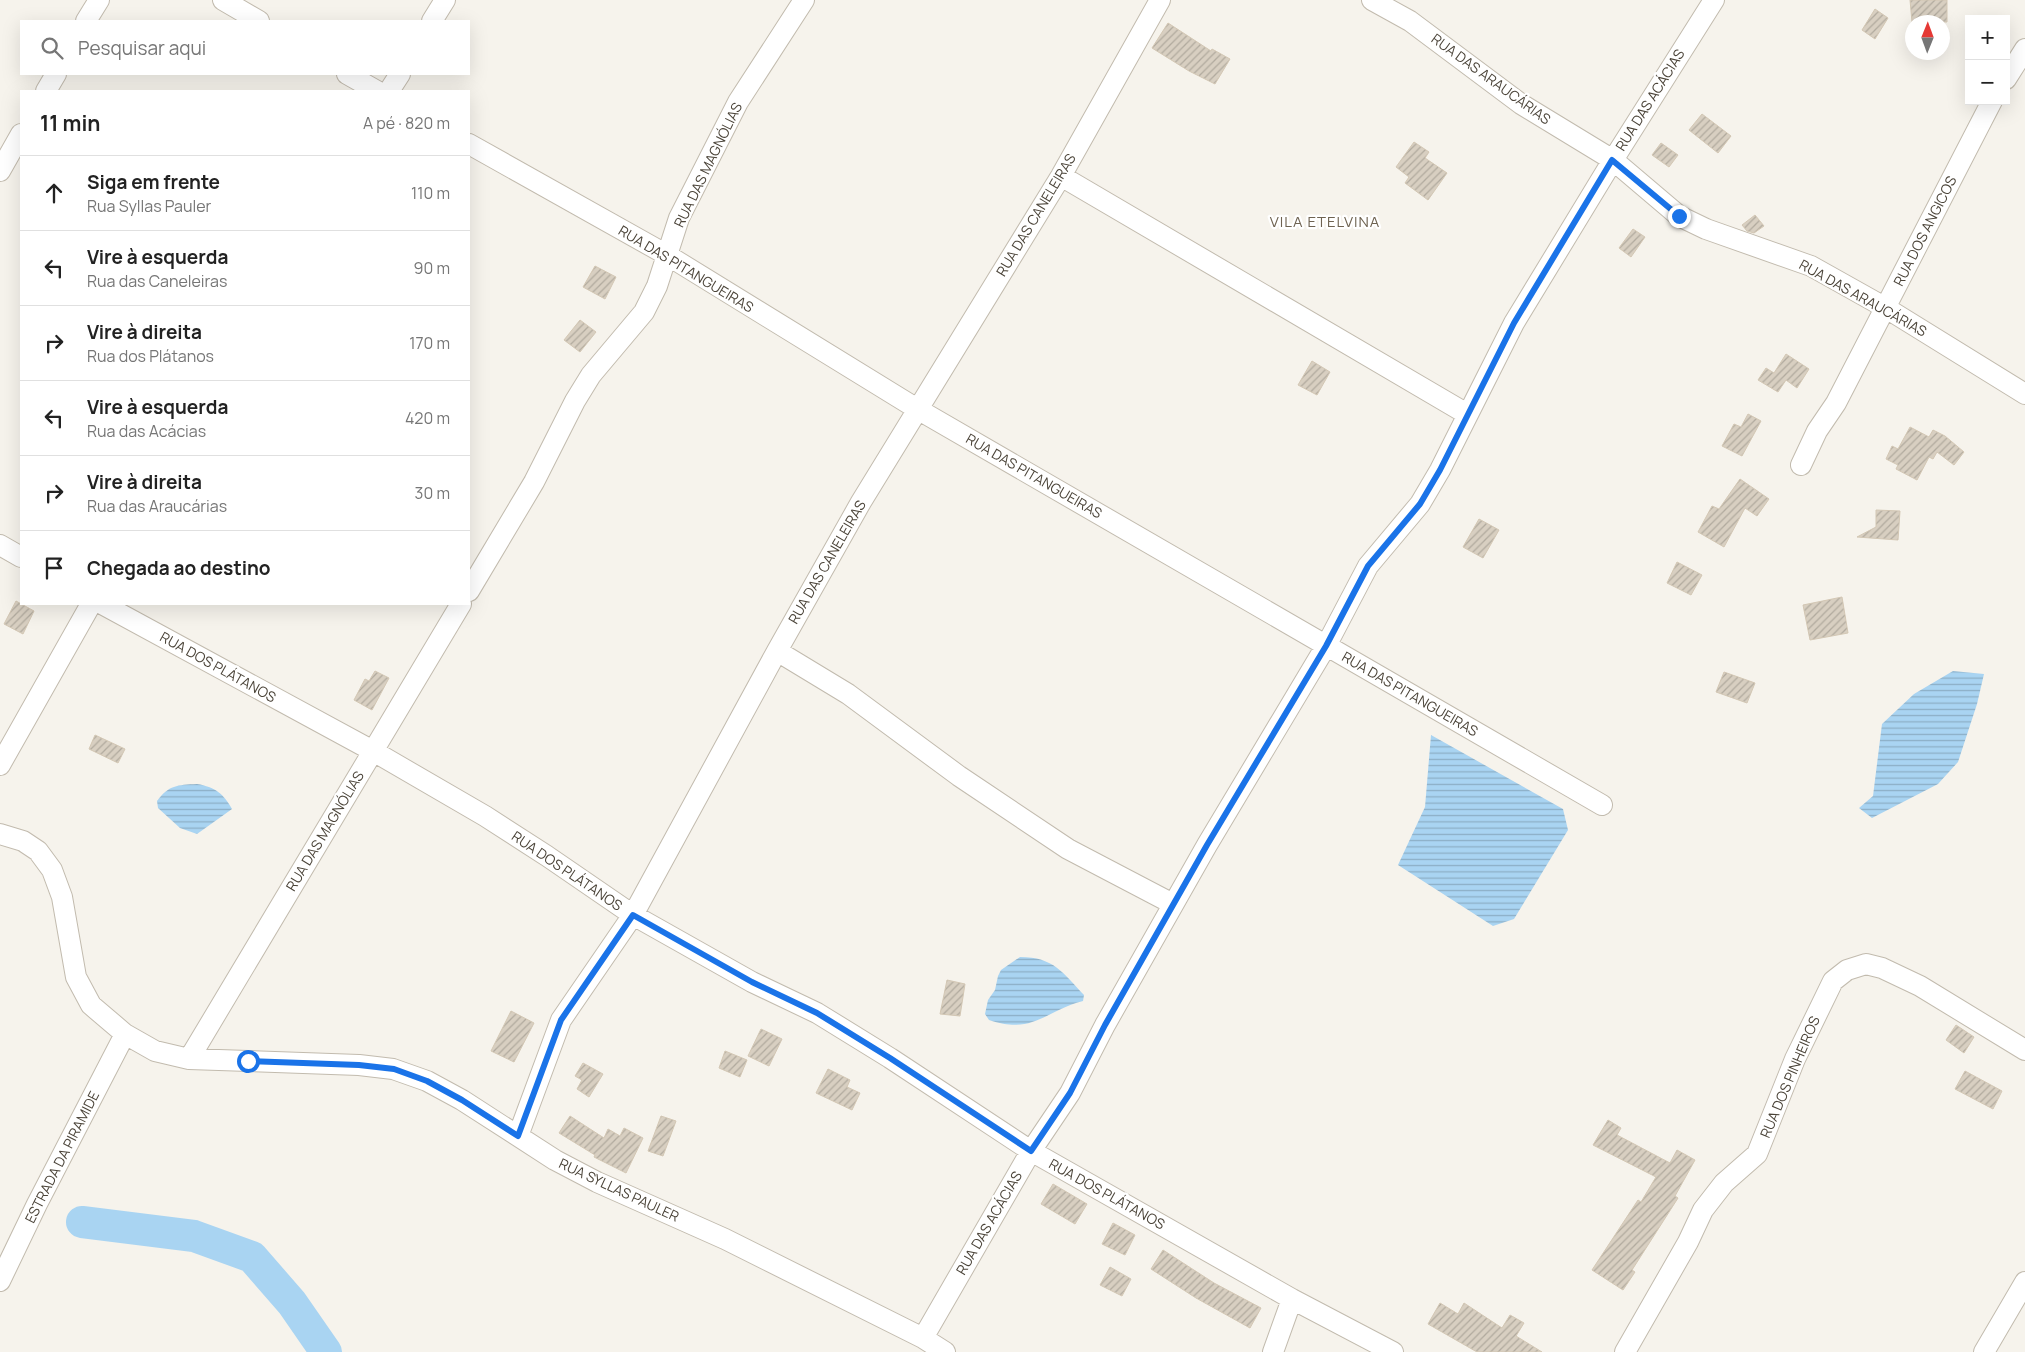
<!DOCTYPE html>
<html lang="pt">
<head>
<meta charset="utf-8">
<style>
	body { margin:0; font-family:Manrope,sans-serif; background:#f6f6f6; color:#222 }
	.controls { position:absolute; right:15px; top:15px; display:grid; overflow:hidden; border-radius:0px; box-shadow:0 5px 20px #0002 }
	.controls button { width:45px; height:45px; display:grid; place-items:center; padding:0; border:0; border-bottom:1px solid #e0e0e0; background:#fff; color:#222; font:25px sans-serif }
	.compass { position:absolute; left:1905px; top:15px; width:45px; height:45px; border-radius:50%; background:#fff; box-shadow:0 5px 20px #0002; rotate:1deg }
	.stop { position:absolute; width:15px; height:15px; margin:-11px; border:4px solid #1a73e8; border-radius:50%; background:#fff }
	.stop.end { background:#1a73e8; border-color:#fff; box-shadow:0 1px 5px #0008 }
	.list { margin:0; padding:0; list-style:none }
	h2 { display:flex; justify-content:space-between; align-items:center; height:65px; margin:0; padding:0 20px; font-size:21px }
	h2 small { font-size:16px; font-weight:400; color:#767676 }
	.list li { display:grid; grid-template-columns:32px 1fr auto; gap:15px; align-items:center; box-sizing:border-box; height:75px; padding:0 20px; border-top:1px solid #e0e0e0 }
	.list b { display:block; font-size:19px; white-space:nowrap }
	.list p { margin:0; font-size:16px; white-space:nowrap; color:#767676 }
	.list em { font-size:16px; font-style:normal; color:#767676 }
	.icon { flex:none; width:28px; height:28px; fill:none; stroke:currentColor; stroke-width:2; stroke-linecap:round; stroke-linejoin:round }
	.map { position:relative; flex:none; width:2025px; height:1352px; overflow:hidden }
	.search { position:absolute; background:#fff; box-shadow:0 5px 20px #0002; left:20px; top:20px; width:450px; height:55px; display:flex; align-items:center; gap:12px; box-sizing:border-box; padding:0 18px; border-radius:0px; color:#767676; font-size:19px }
	.panel { position:absolute; background:#fff; box-shadow:0 5px 20px #0002; left:20px; top:90px; width:450px; height:515px; border-radius:0px }
	.map>svg:first-child { display:block }
	.water { fill:url(#water-rules) }
	.lines { fill:none; stroke-linecap:round; stroke-linejoin:round }
	.river { stroke:#a9d4f2; stroke-width:32 }
	.building { fill:url(#building-hatch); stroke:#d3c7b4 }
	.minor-casing { stroke:#c2bbae; stroke-width:22 }
	.minor { stroke:#fff; stroke-width:20 }
	.route { stroke:#1a73e8; stroke-width:6 }
	.labels { text-anchor:middle; stroke-width:4.5; stroke-linejoin:round; paint-order:stroke }
	.street-label { font-size:14px; fill:#4b4439; stroke:#fff }
	.neighbourhood-label { font-size:15px; letter-spacing:1px; fill:#6e6250; stroke:#fff }
</style>
</head>
<body>
<div class="map">
<svg width="2025" height="1352" viewBox="0 0 2025 1352">
	<defs>
		<pattern id="water-rules" width="6" height="5" patternUnits="userSpaceOnUse" patternTransform="scale(1.25)"><rect width="6" height="5" fill="#a9d4f2"/><path d="M0 2.5h6" fill="none" stroke="#8caec5"/></pattern>
		<pattern id="building-hatch" width="6" height="6" patternUnits="userSpaceOnUse" patternTransform="scale(1.25)"><rect width="6" height="6" fill="#d8cfc1"/><path d="M-1 1l2-2M0 6l6-6M5 7l2-2" fill="none" stroke="#b1aa9e"/></pattern>
	</defs>
	<rect width="100%" height="100%" fill="#f6f3ec"/>
	<path class="water" d="M1953,671L1984,674L1977,704L1958,762L1938,784L1872,818L1859,808L1873,796L1882,724L1914,694Z
		M1431,735L1563,809L1568,830L1514,919L1493,926L1398,865L1425,807Z
		M197,784C215,787 224,794 232,809L197,834L180,828L158,808L157,801C169,785 177,785 197,784Z
		M1020,957C1054,957 1063,973 1084,995L1083,1001C1044,1011 1034,1035 989,1020L985,1014L988,1000L995,990L998,976L1001,970Z"/>
	<g class="lines">
		<path class="river" d="M82,1222L194,1236L252,1257L292,1303L326,1352"/>
	</g>
	<path class="building" d="M1910,0H1947V22H1912Z
		M1875,9L1888,18L1875,39L1862,30Z
		M1168,23L1211,51L1212,49L1230,59L1215,84L1189,71L1152,48Z
		M1702,114L1731,136L1718,153L1689,130Z
		M1414,142L1429,152L1425,158L1447,173L1428,200L1405,183L1409,177L1396,167Z
		M1661,143L1678,155L1669,167L1652,155Z
		M1755,215L1764,226L1754,233L1747,231L1742,225Z
		M1633,229L1645,237L1631,257L1619,248Z
		M595,266L616,277L605,299L583,287Z
		M580,320L596,332L580,352L564,340Z
		M1786,354L1809,369L1797,388L1786,380L1778,392L1758,380L1766,368L1774,373Z
		M1312,361L1330,372L1317,395L1298,385Z
		M1748,414L1761,421L1742,456L1722,446L1734,424L1741,427Z
		M1910,427L1929,437L1933,430L1945,436L1964,452L1954,465L1937,452L1933,459L1929,457L1917,480L1896,469L1898,465L1886,459L1892,446L1898,449Z
		M1740,479L1769,499L1757,516L1745,508L1724,547L1698,532L1712,506L1719,509Z
		M1876,510L1900,511L1898,540L1857,537L1876,527Z
		M1479,519L1499,530L1483,558L1463,547Z
		M1677,562L1702,575L1691,595L1667,583Z
		M1842,597L1848,633L1810,640L1803,605Z
		M16,601L34,611L23,634L4,624Z
		M375,671L389,678L372,710L354,700L365,679L369,681Z
		M1724,672L1755,683L1747,703L1716,692Z
		M95,735L125,749L118,763L89,749Z
		M947,980L965,984L960,1016L940,1014Z
		M511,1011L534,1023L514,1062L491,1051Z
		M1956,1025L1974,1037L1964,1053L1946,1040Z
		M761,1029L782,1039L769,1066L748,1056Z
		M725,1051L747,1060L740,1077L719,1068Z
		M583,1063L603,1074L589,1097L577,1089L582,1080L575,1076Z
		M828,1069L850,1080L847,1087L860,1093L852,1110L816,1093Z
		M1965,1071L2002,1091L1993,1109L1955,1089Z
		M570,1116L604,1138L608,1129L620,1136L624,1128L643,1138L626,1173L594,1157L595,1155L559,1133Z
		M661,1116L676,1121L663,1156L648,1151Z
		M1608,1120L1621,1128L1617,1135L1670,1163L1677,1150L1695,1160L1675,1196L1678,1198L1632,1270L1635,1272L1623,1290L1592,1270L1638,1200L1641,1202L1656,1177L1593,1145Z
		M1053,1184L1087,1204L1075,1224L1041,1204Z
		M1113,1223L1135,1235L1125,1255L1102,1244Z
		M1163,1250L1214,1283L1261,1308L1250,1328L1196,1298L1151,1269Z
		M1110,1267L1131,1279L1122,1296L1100,1285Z
		M1440,1303L1458,1314L1464,1303L1502,1328L1510,1315L1524,1323L1516,1336L1542,1352H1477L1428,1324Z"/>
	<g class="lines">
		<defs>
			<path id="minor" d="M223,0L259,21
				M1372,0L1410,21L1521,104L1613,160L1679,216L1706,229L1811,266L1886,308L2025,394
				M86,21L99,0
				M432,21L445,0
				M347,74L377,91
				M2006,79L2025,49
				M46,91L56,74
				M389,91L400,74
				M469,144L667,255L919,410L1602,805
				M0,171L21,134
				M1061,176L1467,414
				M1801,465L1817,431L1836,403L1992,101
				M0,545L21,557
				M469,591L534,482L575,401L591,375L644,312L657,286L679,218L738,102L804,0
				M102,604L373,751L485,816L547,856L633,915L752,982L817,1013L890,1058L1031,1151L1292,1299L1393,1352
				M777,651L848,694L959,776L1068,849L1173,904
				M0,765L91,604
				M0,834L23,841L38,851L52,870L62,897L76,977L91,1005L125,1034L155,1051L189,1059L359,1065L393,1069L427,1081L462,1100L555,1160L597,1182L725,1239L923,1338L945,1352
				M189,1059L461,604
				M518,1136L561,1020L633,915L777,651L861,502L1061,176L1160,0
				M0,1281L37,1204L125,1034
				M923,1338L1031,1151L1070,1093L1105,1025L1207,845L1326,646L1368,566L1420,504L1440,470L1514,323L1613,160L1714,0
				M1273,1352L1292,1299
				M1625,1352L1688,1242L1703,1210L1724,1183L1757,1154L1795,1059L1833,981L1847,970L1866,964L1882,968L1920,986L2025,1050
				M1984,1352L2025,1282"/>
		</defs>
		<use href="#minor" class="minor-casing"/>
		<use href="#minor" class="minor"/>
	</g>
	<g class="lines">
		<path class="route" d="M248,1061L359,1065L394,1069L427,1081L462,1100L518,1136L561,1020L633,915L752,982L817,1013L890,1058L1031,1151L1070,1093L1105,1025L1207,845L1326,646L1368,566L1420,504L1440,470L1514,323L1612,160L1679,216"/>
	</g>
	<g class="labels">
		<g class="street-label">
			<text transform="translate(1491 79) rotate(36)" y="5">RUA DAS ARAUCÁRIAS</text>
			<text transform="translate(1650 100) rotate(-58)" y="5">RUA DAS ACÁCIAS</text>
			<text transform="translate(708 165) rotate(-64)" y="5">RUA DAS MAGNÓLIAS</text>
			<text transform="translate(1036 215) rotate(-59)" y="5">RUA DAS CANELEIRAS</text>
			<text transform="translate(1925 231) rotate(-63)" y="5">RUA DOS ANGICOS</text>
			<text transform="translate(686 269) rotate(31)" y="5">RUA DAS PITANGUEIRAS</text>
			<text transform="translate(1863 298) rotate(29)" y="5">RUA DAS ARAUCÁRIAS</text>
			<text transform="translate(1034 476) rotate(30)" y="5">RUA DAS PITANGUEIRAS</text>
			<text transform="translate(827 562) rotate(-60)" y="5">RUA DAS CANELEIRAS</text>
			<text transform="translate(218 667) rotate(29)" y="5">RUA DOS PLÁTANOS</text>
			<text transform="translate(1410 694) rotate(30)" y="5">RUA DAS PITANGUEIRAS</text>
			<text transform="translate(325 831) rotate(-59)" y="5">RUA DAS MAGNÓLIAS</text>
			<text transform="translate(567 871) rotate(34)" y="5">RUA DOS PLÁTANOS</text>
			<text transform="translate(1790 1077) rotate(-67)" y="5">RUA DOS PINHEIROS</text>
			<text transform="translate(62 1157) rotate(-63)" y="5">ESTRADA DA PIRAMIDE</text>
			<text transform="translate(619 1190) rotate(25)" y="5">RUA SYLLAS PAULER</text>
			<text transform="translate(1107 1194) rotate(29)" y="5">RUA DOS PLÁTANOS</text>
			<text transform="translate(989 1223) rotate(-60)" y="5">RUA DAS ACÁCIAS</text>
		</g>
		<g class="neighbourhood-label">
			<text x="1325" y="227">VILA ETELVINA</text>
		</g>
	</g>
</svg>
<div class="controls">
<button>+</button>
<button>−</button>
</div>
<svg class="compass" viewBox="-18 -18 36 36"><path d="M0-13l5 13h-10z" fill="#e53935"/><path d="M0 13l5-13h-10z" fill="#767676"/></svg>
<div class="stop" style="left:248px;top:1061px"></div>
<div class="stop end" style="left:1679px;top:216px"></div>
<div class="search"><svg class="icon" aria-label="search" viewBox="0 0 24 24"><circle cx="10" cy="10" r="6"/><path d="M15 15l6 6"/></svg>Pesquisar aqui</div>
<section class="panel">
<h2>11 min<small>A pé · 820 m</small></h2>
<ul class="list">
<li><svg class="icon" aria-label="ahead" viewBox="0 0 24 24"><path d="M12 20V5M6 11l6-6 6 6"/></svg><div><b>Siga em frente</b><p>Rua Syllas Pauler</p></div><em>110 m</em></li>
<li><svg class="icon" aria-label="left" viewBox="0 0 24 24"><path d="M17 20v-9H6M10 6l-5 5 5 5"/></svg><div><b>Vire à esquerda</b><p>Rua das Caneleiras</p></div><em>90 m</em></li>
<li><svg class="icon" aria-label="right" viewBox="0 0 24 24"><path d="M7 20v-9h11M14 6l5 5-5 5"/></svg><div><b>Vire à direita</b><p>Rua dos Plátanos</p></div><em>170 m</em></li>
<li><svg class="icon" aria-label="left" viewBox="0 0 24 24"><path d="M17 20v-9H6M10 6l-5 5 5 5"/></svg><div><b>Vire à esquerda</b><p>Rua das Acácias</p></div><em>420 m</em></li>
<li><svg class="icon" aria-label="right" viewBox="0 0 24 24"><path d="M7 20v-9h11M14 6l5 5-5 5"/></svg><div><b>Vire à direita</b><p>Rua das Araucárias</p></div><em>30 m</em></li>
<li><svg class="icon" aria-label="arrive" viewBox="0 0 24 24"><path d="M6 21V4h12l-3 4 3 4H6"/></svg><div><b>Chegada ao destino</b></div></li>
</ul>
</section>
</div>
</body>
</html>
